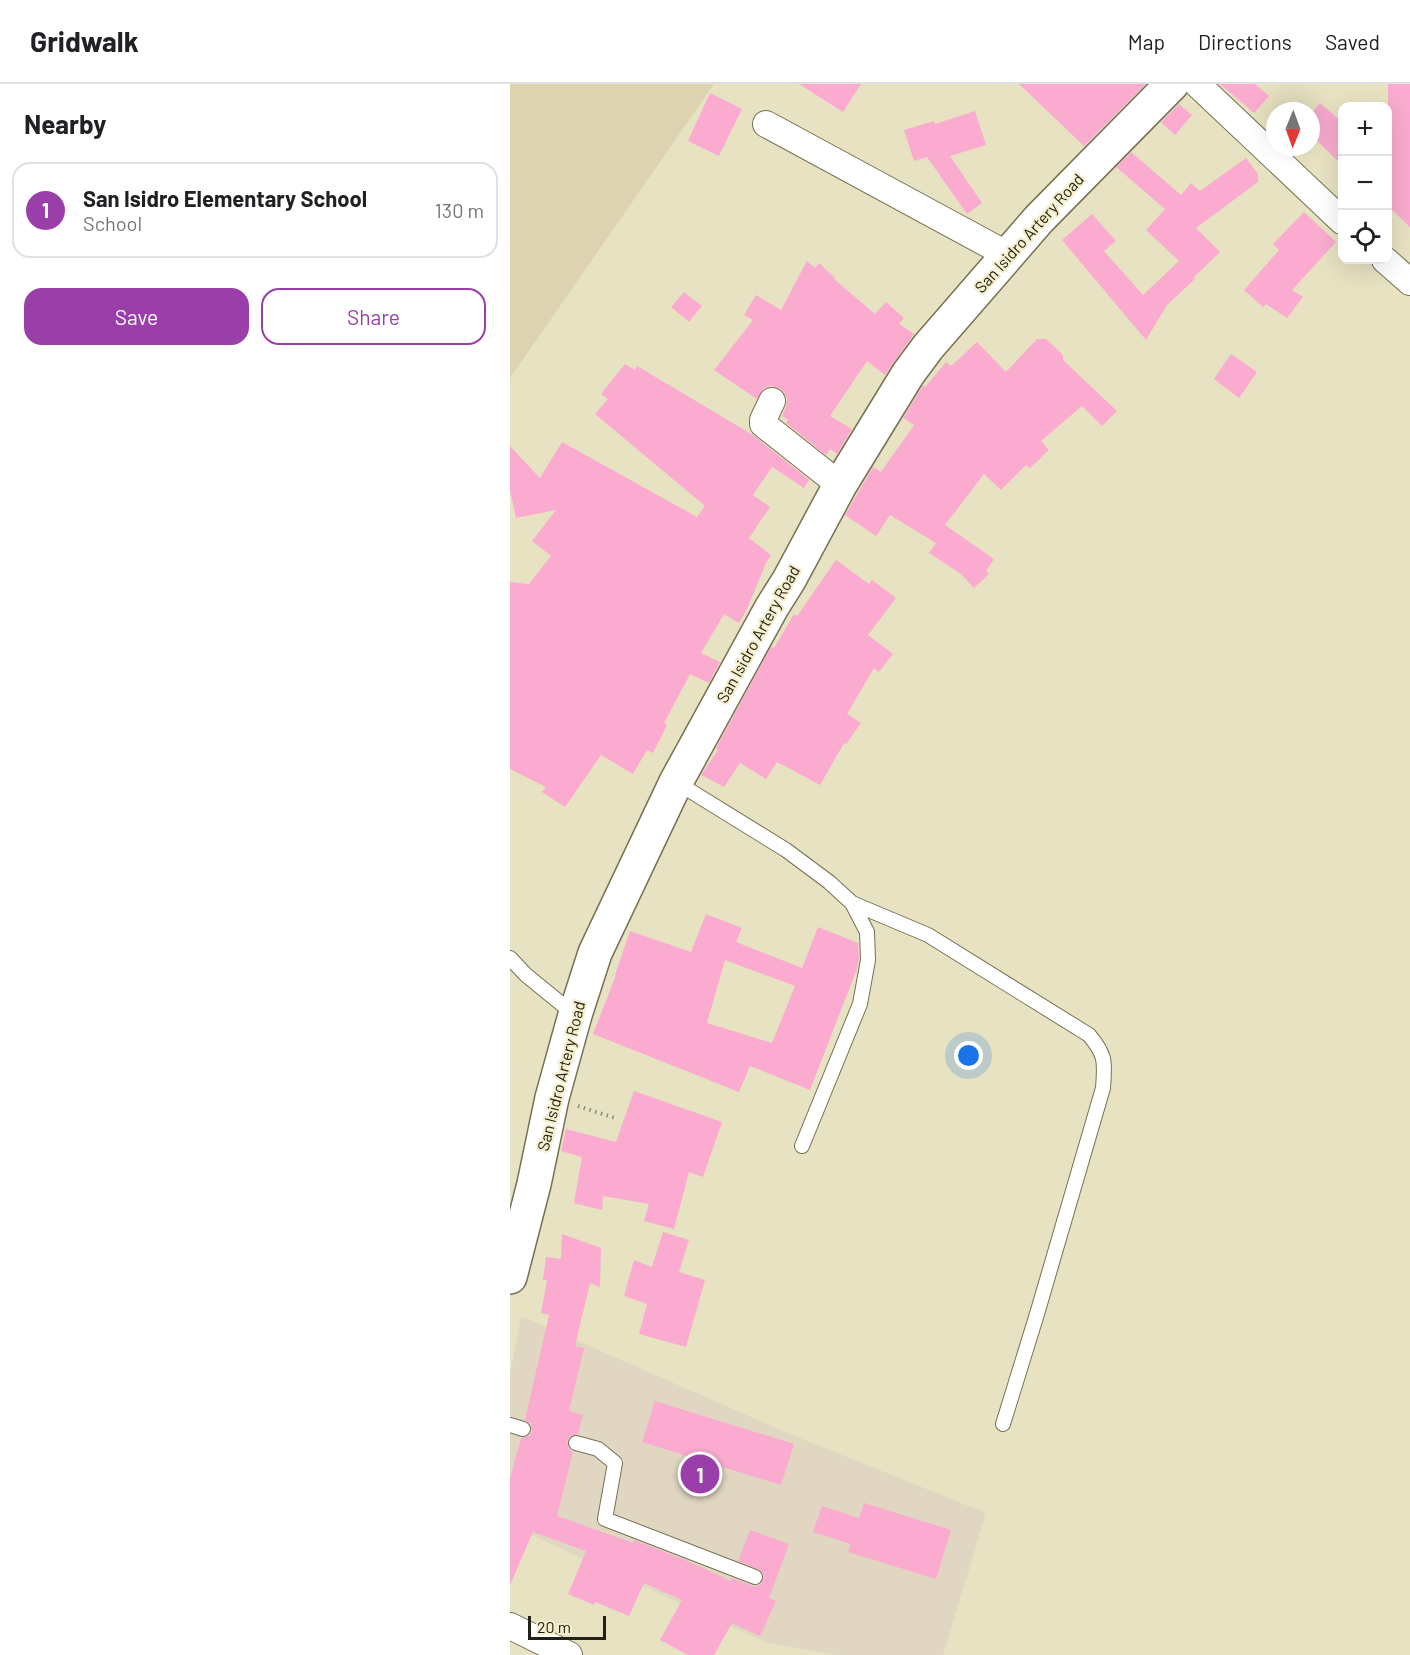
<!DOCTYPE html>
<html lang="en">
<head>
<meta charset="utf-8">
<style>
	body { margin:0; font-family:Barlow,sans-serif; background:#f2f2f2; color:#202124 }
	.controls { position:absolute; right:18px; top:18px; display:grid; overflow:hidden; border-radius:12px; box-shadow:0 6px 24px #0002 }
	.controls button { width:54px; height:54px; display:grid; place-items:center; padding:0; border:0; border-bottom:2px solid #e0e0e0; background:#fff; color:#202124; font:30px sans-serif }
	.compass { position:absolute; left:756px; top:18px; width:54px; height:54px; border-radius:50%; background:#fff; box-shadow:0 6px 24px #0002; rotate:181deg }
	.scale { position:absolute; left:18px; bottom:15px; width:78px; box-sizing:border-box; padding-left:6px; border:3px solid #232115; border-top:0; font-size:16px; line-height:21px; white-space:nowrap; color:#232115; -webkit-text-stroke:4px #f5efce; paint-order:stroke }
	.you { position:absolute; left:459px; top:972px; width:21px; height:21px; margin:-15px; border:4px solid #fff; border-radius:50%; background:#1a73e8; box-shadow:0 0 0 9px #1a73e833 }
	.badge { display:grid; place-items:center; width:39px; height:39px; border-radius:50%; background:#9a3faa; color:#fff; font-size:20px; font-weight:700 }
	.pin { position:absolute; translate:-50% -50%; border:3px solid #fff; box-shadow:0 2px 6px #0006 }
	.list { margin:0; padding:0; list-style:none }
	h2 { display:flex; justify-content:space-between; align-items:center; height:78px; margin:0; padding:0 24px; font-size:26px }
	h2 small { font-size:20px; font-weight:400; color:#757577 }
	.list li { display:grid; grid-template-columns:39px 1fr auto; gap:18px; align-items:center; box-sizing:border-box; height:96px; margin:0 12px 12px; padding:0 12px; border:2px solid #e0e0e0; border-radius:18px }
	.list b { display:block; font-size:22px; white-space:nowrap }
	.list p { margin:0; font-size:20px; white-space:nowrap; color:#757577 }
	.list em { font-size:20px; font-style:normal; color:#757577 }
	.actions { display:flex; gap:12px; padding:18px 24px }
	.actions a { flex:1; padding:14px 0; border:2px solid #9a3faa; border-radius:18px; text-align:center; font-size:21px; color:#9a3faa }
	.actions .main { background:#9a3faa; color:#fff }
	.icon { flex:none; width:33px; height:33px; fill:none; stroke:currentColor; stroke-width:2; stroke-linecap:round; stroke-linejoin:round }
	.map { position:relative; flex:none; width:900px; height:1571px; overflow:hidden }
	header { display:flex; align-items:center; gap:36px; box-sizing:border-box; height:84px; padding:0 30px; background:#fff; border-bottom:2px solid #e0e0e0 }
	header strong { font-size:28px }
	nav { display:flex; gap:33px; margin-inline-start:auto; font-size:21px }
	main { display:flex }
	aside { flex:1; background:#fff }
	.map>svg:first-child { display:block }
	.education { fill:#e0d6c1 }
	.sand { fill:#ddd3b0 }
	.building { fill:#faabcf; fill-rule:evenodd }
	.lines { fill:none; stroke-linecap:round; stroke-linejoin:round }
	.service-casing { stroke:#767153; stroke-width:16 }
	.minor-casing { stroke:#767153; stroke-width:28 }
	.tertiary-casing { stroke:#767153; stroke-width:36 }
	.path { stroke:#8f8c74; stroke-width:4; stroke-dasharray:1.5 4.5; stroke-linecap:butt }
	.service { stroke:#fff; stroke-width:14 }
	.minor { stroke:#fff; stroke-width:26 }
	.tertiary { stroke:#fff; stroke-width:33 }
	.labels { text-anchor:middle; stroke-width:4.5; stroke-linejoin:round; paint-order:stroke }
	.street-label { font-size:16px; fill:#232115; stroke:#f5efce }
</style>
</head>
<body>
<header>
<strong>Gridwalk</strong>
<nav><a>Map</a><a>Directions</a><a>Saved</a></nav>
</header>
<main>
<aside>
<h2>Nearby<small></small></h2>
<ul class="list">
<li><span class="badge">1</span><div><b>San Isidro Elementary School</b><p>School</p></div><em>130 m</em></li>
</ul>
<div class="actions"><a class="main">Save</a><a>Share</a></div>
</aside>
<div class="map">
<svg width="900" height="1571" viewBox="0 0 900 1571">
	<rect width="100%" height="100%" fill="#e7e2c1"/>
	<path class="education" d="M11,1232L282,1351L476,1429L433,1571H326L255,1558L0,1441V1292Z"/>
	<path class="sand" d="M0,0H204L0,294Z"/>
	<path class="building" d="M289,0H351L333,28Z
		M509,0H636L574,62Z
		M710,0H745L759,12L744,29Z
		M878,0H900V143L878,122Z
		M200,9L232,25L209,72L178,57Z
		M810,19L832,38V81L801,51V30Z
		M669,20L682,31L665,51L651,38Z
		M465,27L476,61L440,72L472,119L457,130L417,73L404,77L394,46L424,37L425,40Z
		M621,68L671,111L681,99L690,107L736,74L748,90V98L686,144L710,168L684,193L685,195L657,221L636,256L552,156L582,130L606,157L594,167L633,211L669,177L636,146L655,125L606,83Z
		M794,128L826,158L782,206L793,213L777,234L756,220L753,223L734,206L769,166L763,160Z
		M297,177L305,184L309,179L325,194L324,195L365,230L376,218L394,234L389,240L404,250L375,291L357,277L320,332L342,345L327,370L320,365L316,371L276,339L278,336L272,332L276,323L277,315L274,308L269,304L261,302L254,304L247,315L204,286L243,236L234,231L246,211L271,226Z
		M174,208L192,222L179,238L161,223Z
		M527,255H536L553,271V276L607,327L592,342L572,322L531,357L539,366L520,384L516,381L491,406L474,390L435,441L484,475L476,487L479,490L464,504L451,490L419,469L426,459L380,431L366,452L335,431L363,383L371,388L404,341L393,334L413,301L415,303L436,278L441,282L467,258L496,288Z
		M721,270L747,288L729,314L704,295Z
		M115,280L125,286L127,282L243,351L299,396L294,404L262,383L243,411L260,423L239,454L261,471L256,479L237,525L229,539L214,530L191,569L210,578L199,599L180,590L154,639L157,641L143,669L137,666L123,690L91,671L55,723L32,708L36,703L0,685V498L19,500L41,472L22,457L46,426L6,434L0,406V362L30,394L52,358L187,433L195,422L85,330L98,315L91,310Z
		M326,476L359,500L362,496L386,514L358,551L383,570L369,588L364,584L337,630L351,639L336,660L334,659L310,701L267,678L256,695L230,679L214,703L191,691L208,666L206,664L261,563L264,564L284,530L287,532Z
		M196,830L232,844L226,858L292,884L308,843L348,859L349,875L347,885L300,1006L240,982L229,1008L83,950L106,891H105L120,847L181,868ZM215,876L285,902L262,959L197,939Z
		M124,1007L212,1038L193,1093L179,1088L164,1145L134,1137L139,1120L93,1112L92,1126L64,1119L72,1073L51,1067L56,1045L106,1058Z
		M153,1148L179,1156L169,1188L195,1196L176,1263L129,1250L137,1220L114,1212L124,1176L142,1183Z
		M52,1150L91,1164L90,1203L80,1199L65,1262L74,1264L59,1327L73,1331L68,1350L60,1352L57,1357L59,1365L63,1368L47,1432L123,1459L124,1456L173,1475L221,1497L222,1494L242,1502H247L251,1500L254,1492L252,1488L248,1485L228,1477L240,1446L279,1460L259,1514L266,1517L250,1552L222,1539L204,1571H178L150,1556L172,1516L134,1499L119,1532L85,1518L84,1521L58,1510L76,1467L23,1448L0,1501V1395L11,1354L19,1352L22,1347L20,1339L15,1336L39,1231L31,1229L37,1196H33L36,1173L51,1175Z
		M145,1317L284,1360L271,1401L132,1358Z
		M354,1419L441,1446L426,1495L338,1468L341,1460L303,1448L312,1422L349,1434Z"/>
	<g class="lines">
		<defs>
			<path id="service" d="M166,698L276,766L319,798L342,819L357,848L358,876L350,920L292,1062
				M342,819L418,851L579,951C596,971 595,978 593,1004L527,1230L493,1340
				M0,874L16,891L65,931
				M0,1341L13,1345
				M66,1359L88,1365L105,1379L95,1435L245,1493"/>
			<path id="minor" d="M687,0L832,137
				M256,40L498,171
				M875,176L900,198
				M262,317L253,336V340L330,401
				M0,1542L59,1571"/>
			<path id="tertiary" d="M0,1193L24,1100L42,1014L65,931L85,869L166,698L262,523L279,496L330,401L398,290L418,263L529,135L662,0"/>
		</defs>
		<use href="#service" class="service-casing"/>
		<use href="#minor" class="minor-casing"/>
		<use href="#tertiary" class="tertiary-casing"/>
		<path class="path" d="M68,1022L108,1035"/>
		<use href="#service" class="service"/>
		<use href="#minor" class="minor"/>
		<use href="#tertiary" class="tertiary"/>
	</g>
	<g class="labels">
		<g class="street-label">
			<text transform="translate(519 149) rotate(-48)" y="6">San Isidro Artery Road</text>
			<text transform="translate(248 550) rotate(-61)" y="6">San Isidro Artery Road</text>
			<text transform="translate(51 992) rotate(-76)" y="6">San Isidro Artery Road</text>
		</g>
	</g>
</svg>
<div class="controls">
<button>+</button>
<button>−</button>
<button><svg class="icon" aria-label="locate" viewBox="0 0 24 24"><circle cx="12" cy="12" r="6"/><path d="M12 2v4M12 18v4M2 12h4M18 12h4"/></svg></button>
</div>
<svg class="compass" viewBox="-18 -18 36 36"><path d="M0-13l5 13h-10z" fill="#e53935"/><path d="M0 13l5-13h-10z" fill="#757577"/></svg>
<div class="scale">20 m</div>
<div class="you"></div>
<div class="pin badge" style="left:190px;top:1390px">1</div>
</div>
</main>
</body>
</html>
